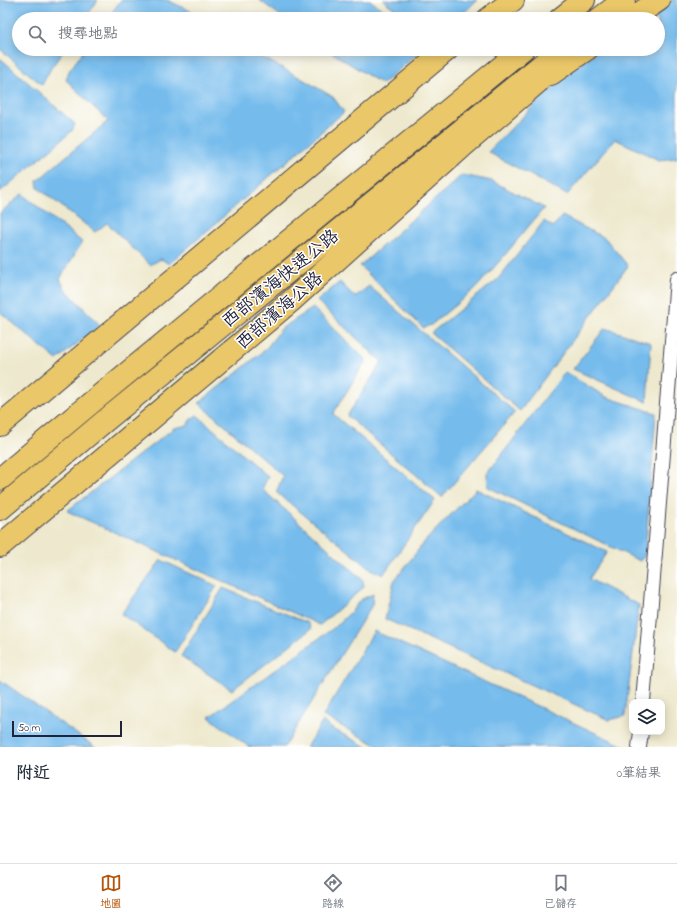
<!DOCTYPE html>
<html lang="zh-TW">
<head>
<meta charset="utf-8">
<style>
	body { margin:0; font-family:"Indie Flower","LXGW WenKai TC",sans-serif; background:#f2f2f3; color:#1f2937 }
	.controls { position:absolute; right:12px; bottom:12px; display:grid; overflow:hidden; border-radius:8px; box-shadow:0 2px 10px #0003 }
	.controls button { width:36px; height:36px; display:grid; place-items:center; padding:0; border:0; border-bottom:1px solid #e0e1e3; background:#fff; color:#1f2937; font:20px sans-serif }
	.scale { position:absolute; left:12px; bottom:10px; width:110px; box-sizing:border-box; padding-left:4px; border:2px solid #22223b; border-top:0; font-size:11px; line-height:14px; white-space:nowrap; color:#22223b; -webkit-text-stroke:3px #fff; paint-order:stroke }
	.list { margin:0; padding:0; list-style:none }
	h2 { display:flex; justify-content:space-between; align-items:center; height:52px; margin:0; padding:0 16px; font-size:17px }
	h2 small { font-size:13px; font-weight:400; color:#747a83 }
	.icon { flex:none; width:22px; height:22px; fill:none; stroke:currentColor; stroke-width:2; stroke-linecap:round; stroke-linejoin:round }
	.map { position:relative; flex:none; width:677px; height:747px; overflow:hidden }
	.search { position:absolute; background:#fff; box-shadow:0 2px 10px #0003; left:12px; right:12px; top:12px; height:44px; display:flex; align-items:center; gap:10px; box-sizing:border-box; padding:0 14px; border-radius:22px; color:#747a83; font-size:15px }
	.sheet { height:116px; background:#fff }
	nav { display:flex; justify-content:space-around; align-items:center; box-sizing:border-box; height:56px; border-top:1px solid #e0e1e3; background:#fff; font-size:11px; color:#747a83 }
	nav a { display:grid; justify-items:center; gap:2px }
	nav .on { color:#b45309 }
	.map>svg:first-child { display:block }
	.water { fill:#74bbec; stroke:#4b6e94 }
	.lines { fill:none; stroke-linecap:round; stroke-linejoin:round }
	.minor-casing { stroke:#414051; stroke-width:16 }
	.primary-casing { stroke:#414051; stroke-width:24 }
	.trunk-casing { stroke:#414051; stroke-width:24 }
	.minor { stroke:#fff; stroke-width:14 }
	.primary { stroke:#eac769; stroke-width:22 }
	.trunk { stroke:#eac769; stroke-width:22 }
	.labels { text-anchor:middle; stroke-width:3; stroke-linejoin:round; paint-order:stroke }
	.street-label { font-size:18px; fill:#22223b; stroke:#fff }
</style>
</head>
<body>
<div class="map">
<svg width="677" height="747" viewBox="0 0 677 747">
	<rect width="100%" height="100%" fill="#fff"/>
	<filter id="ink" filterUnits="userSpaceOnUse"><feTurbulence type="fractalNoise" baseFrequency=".025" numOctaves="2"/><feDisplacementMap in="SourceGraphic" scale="8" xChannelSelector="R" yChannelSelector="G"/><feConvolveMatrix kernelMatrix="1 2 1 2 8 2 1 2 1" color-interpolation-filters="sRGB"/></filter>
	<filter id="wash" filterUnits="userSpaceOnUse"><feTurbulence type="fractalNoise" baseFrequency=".012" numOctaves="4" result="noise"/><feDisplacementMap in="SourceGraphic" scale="16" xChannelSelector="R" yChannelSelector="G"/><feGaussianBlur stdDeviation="0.9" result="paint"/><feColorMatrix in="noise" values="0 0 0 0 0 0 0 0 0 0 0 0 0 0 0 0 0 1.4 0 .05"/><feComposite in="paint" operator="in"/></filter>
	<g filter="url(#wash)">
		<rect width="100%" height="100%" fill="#eee9ce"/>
		<path class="water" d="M0,0H98L85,19H19V49H65L51,68L42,85L0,49Z
			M121,0H167L197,14L200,19H107Z
			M259,0H370L395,19H285Z
			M383,0H477L458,19H425L423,18L408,19Z
			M665,0H677V158L659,160L615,139L567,195L488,152L556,83L599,49H658V19H638Z
			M85,49H247L299,77L333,97L344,112L169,264L161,259L150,265L107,223L95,232L38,188L37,181L108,121L66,80L69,71Z
			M326,49H423L382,84Z
			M0,58L75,124L72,131L0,192Z
			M462,175L492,181L544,208L504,256L476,288L431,325L423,328L360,266Z
			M22,194L82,242L60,279L65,289L100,325L57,360L0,312V213Z
			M562,216L605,238L628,266L520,411L431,333L498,279L544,221L553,227Z
			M340,282L355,297L369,286L515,412L442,497L347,416L382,362L317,301Z
			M313,308L366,360L333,414L435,500L383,575L371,569L276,492L283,476L199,403L265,350L282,328Z
			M605,328L651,343L647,402L573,369Z
			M565,372L606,397L656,413L645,555L640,561L488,487L487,474Z
			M197,415L268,477L262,489L363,580L364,587L320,625L67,511L174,428L188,425L190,420Z
			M476,489L607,552L589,579L639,605L625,716L609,720L385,619L394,581L426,540Z
			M161,560L217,586L175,652L121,614Z
			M223,588L308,623L311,629L232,690L181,656Z
			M373,594L372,605L284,747H249L209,717L335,627L352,611L360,600Z
			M374,631L624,746V747H380L323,716Z
			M0,680L95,747H0Z
			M323,721L329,727L367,747H306Z"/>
	</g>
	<g filter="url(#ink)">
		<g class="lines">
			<defs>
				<path id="minor" d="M643,702L677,279
					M639,747L641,732"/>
				<path id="primary" d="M488,19L513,0
					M631,19L659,0
					M551,74L587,49
					M0,425L436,59L448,49
					M0,546L291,301L462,147L538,82L559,58"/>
				<path id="trunk" d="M560,19L584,0
					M599,19L624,0
					M0,479L92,402L523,49
					M0,509L106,420L561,49"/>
			</defs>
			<use href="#minor" class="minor-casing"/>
			<use href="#primary" class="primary-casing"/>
			<use href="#trunk" class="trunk-casing"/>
			<use href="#minor" class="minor"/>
			<use href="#primary" class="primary"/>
			<use href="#trunk" class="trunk"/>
		</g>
	</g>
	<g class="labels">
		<g class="street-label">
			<text transform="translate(280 278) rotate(-39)" y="6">西部濱海快速公路</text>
			<text transform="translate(279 310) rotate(-41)" y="6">西部濱海公路</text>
		</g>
	</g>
</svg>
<div class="controls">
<button><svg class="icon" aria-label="layers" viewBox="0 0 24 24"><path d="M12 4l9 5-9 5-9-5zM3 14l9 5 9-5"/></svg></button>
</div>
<div class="scale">50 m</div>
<div class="search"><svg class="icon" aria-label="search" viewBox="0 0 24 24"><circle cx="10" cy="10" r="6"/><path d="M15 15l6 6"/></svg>搜尋地點</div>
</div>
<section class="sheet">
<h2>附近<small>0筆結果</small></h2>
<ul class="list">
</ul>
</section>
<nav>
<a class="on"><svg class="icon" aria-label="map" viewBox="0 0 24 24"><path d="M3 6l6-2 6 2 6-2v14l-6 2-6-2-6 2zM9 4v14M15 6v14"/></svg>地圖</a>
<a><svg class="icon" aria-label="directions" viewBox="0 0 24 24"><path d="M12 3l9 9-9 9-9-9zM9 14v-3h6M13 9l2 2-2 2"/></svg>路線</a>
<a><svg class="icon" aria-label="saved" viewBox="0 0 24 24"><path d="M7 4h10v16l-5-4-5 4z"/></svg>已儲存</a>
</nav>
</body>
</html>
